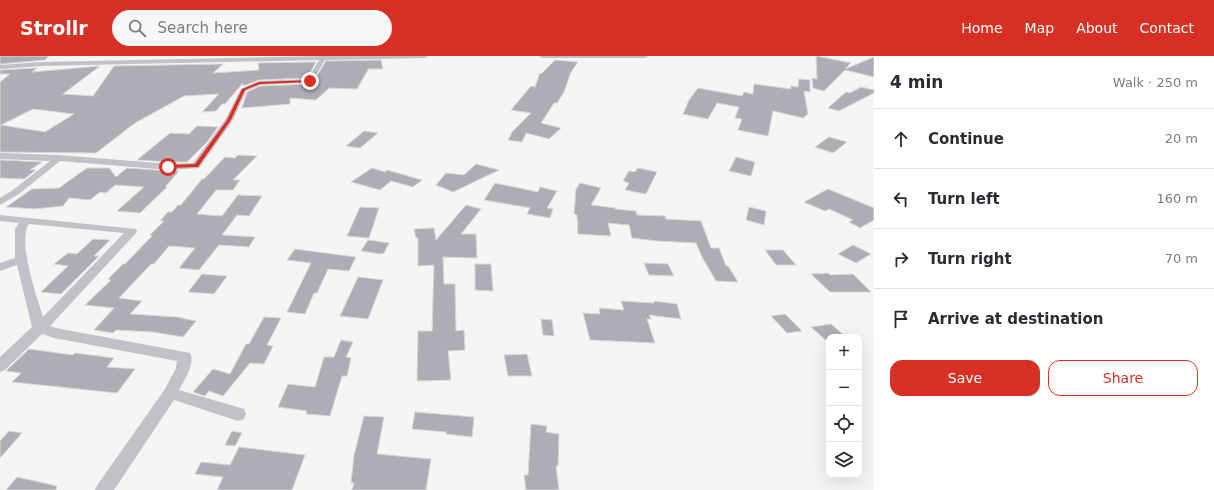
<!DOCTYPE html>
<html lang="en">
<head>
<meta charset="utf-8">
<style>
	body { margin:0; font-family:"DejaVu Sans",sans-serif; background:#f7f7f7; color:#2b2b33 }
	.controls { position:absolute; right:12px; bottom:12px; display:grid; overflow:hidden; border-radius:8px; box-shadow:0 4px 16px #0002 }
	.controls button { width:36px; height:36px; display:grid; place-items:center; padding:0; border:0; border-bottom:1px solid #e1e1e2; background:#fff; color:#2b2b33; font:20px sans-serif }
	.stop { position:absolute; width:12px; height:12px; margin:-9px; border:3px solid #d93025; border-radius:50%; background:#fff }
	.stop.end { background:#d93025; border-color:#fff; box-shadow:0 1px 4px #0008 }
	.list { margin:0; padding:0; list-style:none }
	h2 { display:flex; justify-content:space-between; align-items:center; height:52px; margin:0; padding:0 16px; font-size:17px }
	h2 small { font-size:13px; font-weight:400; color:#7c7c81 }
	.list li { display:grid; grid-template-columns:26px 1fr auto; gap:12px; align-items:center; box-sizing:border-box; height:60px; padding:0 16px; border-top:1px solid #e1e1e2 }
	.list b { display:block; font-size:15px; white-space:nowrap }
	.list em { font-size:13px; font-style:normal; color:#7c7c81 }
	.actions { display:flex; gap:8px; padding:12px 16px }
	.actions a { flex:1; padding:9px 0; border:1px solid #d93025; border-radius:12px; text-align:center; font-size:14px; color:#d93025 }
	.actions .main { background:#d93025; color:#fff }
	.icon { flex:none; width:22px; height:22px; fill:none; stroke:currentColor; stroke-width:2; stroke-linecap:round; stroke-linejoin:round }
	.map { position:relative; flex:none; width:874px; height:434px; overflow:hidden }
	header { display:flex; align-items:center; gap:24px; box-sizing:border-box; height:56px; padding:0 20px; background:#d93025; color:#fff }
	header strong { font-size:19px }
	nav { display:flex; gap:22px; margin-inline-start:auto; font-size:14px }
	.search { width:280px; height:36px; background:#f7f7f7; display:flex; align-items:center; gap:10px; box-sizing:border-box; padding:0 14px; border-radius:22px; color:#7c7c81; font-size:15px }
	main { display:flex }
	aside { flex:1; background:#fff }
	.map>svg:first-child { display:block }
	.building { fill:#b0acb6; stroke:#d6d8d6; fill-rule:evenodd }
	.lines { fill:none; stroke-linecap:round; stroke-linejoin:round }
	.street { fill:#c3c0c7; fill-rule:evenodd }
	.route { fill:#d93025 }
</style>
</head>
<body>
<header>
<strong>Strollr</strong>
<div class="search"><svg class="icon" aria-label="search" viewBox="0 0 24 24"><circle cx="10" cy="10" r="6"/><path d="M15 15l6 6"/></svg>Search here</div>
<nav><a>Home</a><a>Map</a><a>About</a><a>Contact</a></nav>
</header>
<main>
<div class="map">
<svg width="874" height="434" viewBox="0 0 874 434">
	<rect width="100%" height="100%" fill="#f4f6f4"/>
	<path class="building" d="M0,0H49L45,4L0,8Z
		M816,0L851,7L845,13L874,1V21L845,14L824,35L813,32L812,22L817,23Z
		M381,4L383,13H369V12L357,33L329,32L316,44L290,42V48L242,52L247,36L260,30L312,28L326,5Z
		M555,4L578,6L571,16L564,36L557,47H554L541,67L561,72L549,83L526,77L522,86L508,84L512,76L531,57L511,54L531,30L535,31L540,17L541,18Z
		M316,6L307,22L259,24L243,30V27L225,48H222L216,55L202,56L219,38L184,40L135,67L96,97L0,96V26L10,18H0V14L37,12L32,16L100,10L63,38L93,40L114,10L223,8L213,17L259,14L258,7ZM33,53L74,58L45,76L1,69Z
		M799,23L810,24V36L804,35L808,58L803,62L773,55L768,80L738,74L742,63L735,62L739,51L717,47L708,63L683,58L689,44L698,32L742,40L744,36L753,38L754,28L791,33V30L798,31Z
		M861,31L874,34V37L839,55L828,52L846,36L850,37Z
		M197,70L218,71L207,86L187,106H169L137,104L170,77L189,78Z
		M364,75L378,77L360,92L346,90Z
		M829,81L847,86L833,97L815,91Z
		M238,99L257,100L233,124H240L233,134H216L197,158L222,160L238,139L262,140L249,160L237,159L222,179L255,181L249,191L219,189L199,214L179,212L195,192L169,190L154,208H151L119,242L142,245L130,258L177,261L196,265L183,281L153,276L116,274L113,277L94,274L114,252L85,249L111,224L108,223L123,208H125L152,180L150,179L164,165H160L168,156H172L178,149H181L202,123H204L225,101L235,102Z
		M736,101L755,106L751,120L729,115Z
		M0,104L42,106L30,114H36L24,123L0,122Z
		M476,108L499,114L453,136L436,129L446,117L464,119Z
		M87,112H109L116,121L127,112L169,115H179L165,131H167L140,157L117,155L144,131L115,129L106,137L100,136L90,144L69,142L63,150L35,153L6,151L32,133L59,132Z
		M372,112L385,116L387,114L422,124L413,131L391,125L380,134L351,126Z
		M638,112L657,116L646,138L625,134L629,127L623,125L629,115L635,116Z
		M495,127L538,136L540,131L557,135L547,152L553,153L550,162L527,158L530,152L484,144Z
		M580,127L601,132L591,149L615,152V153L636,155L637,159L665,160L666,163L701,165L711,192H719L726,210H728L738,226L716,225L702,201L696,187L657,185L632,182L629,169L608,167L611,180L578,178L577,159L574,158L576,133Z
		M828,133L874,152V164L860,172L849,166L853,164L829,153L825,155L804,146Z
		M466,149L481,153L461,178H476L477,202L443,201L444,228H455L456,275L464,274L465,294L448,295L451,324L417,325L418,275H432L434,209L418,210V182H416L414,173L434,172L436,184Z
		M360,151L379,152L369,182L347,180Z
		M749,151L766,155L764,169L746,164Z
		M93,183L110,184L94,200H99L61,238L41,236L68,210L54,208L68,197L77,198Z
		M368,184L389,187L384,197L380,198L361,195Z
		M853,189L871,198L856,207L838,198Z
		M295,193L356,201L349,215L328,213L317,237H314L305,258L287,256L311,207L287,204Z
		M765,194H783L796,209H776Z
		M644,207L668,208L674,220L649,219Z
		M475,208H491L493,235L475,234Z
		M828,217L830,219L853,218L871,236H830L811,218Z
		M202,218L227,220L214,238L188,236Z
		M358,221L383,224L368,263L340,260Z
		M621,245L654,247V245L677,248L681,263L649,259L651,263H647L655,287L590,284L583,257L600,258L599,252L624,254Z
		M785,258L802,275L787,277L771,260Z
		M264,261L281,262L267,289L273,290L264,308L250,307L223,340L209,335L205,340L193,336L213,313L230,318L246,288H249Z
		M541,263L552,264L554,280L543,279Z
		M831,268L846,281H829V287L811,271Z
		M341,284L353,286L346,301L351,302L347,320H342L330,360L306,358L307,355L278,351L288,328L315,331L324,301H334Z
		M29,293L73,299L75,297L114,302L107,311L135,313L117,337L12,326L21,317L6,315Z
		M527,298L532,320H508L504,299Z
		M415,356L474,361L472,381L446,378V376L412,373Z
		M364,360L384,361L377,398L431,403L426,434H352L354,427H351L354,399Z
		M531,368L547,370L546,376L559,378L558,410H556L559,434H526L524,419H528Z
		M9,375L22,377L0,402V385Z
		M232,375L242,377L235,390L225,389Z
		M239,391L305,399L292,434H217L223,421L195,418L201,406L230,409Z
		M17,421L57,430L56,434H6Z"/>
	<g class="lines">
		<path class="street" d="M320,0H428L425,2L325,4L312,26L260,29L246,35L233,64L199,112L169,114L60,105L19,138L0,149V142L13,134L50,105L0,103V97L59,99L169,108L193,107L225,64L241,33L259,25L308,23L319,4L42,10L0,13V9L42,6Z
			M539,0H648L645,2H542Z
			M0,159L136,173L137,175L136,177L50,270L56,272L190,297C196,308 184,324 179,334L244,353L246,358L244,363L238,365L174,344L114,434H95L98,428L165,333L176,312L177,305L54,282L42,278L5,314L0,316V301L32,271L17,209L0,215V207L15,202V173L19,167L0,165ZM29,168L124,177L43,261C37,241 17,185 29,168Z"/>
	</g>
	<path class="route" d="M310,24L311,26L260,28L245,34L231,64L198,111L168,112L166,111L168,109L195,108L227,64L242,33L259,26Z"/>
</svg>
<div class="controls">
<button>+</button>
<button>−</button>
<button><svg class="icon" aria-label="locate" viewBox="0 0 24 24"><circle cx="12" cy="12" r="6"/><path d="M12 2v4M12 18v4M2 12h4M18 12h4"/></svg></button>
<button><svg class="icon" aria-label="layers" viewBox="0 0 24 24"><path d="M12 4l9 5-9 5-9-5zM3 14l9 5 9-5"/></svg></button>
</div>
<div class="stop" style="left:168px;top:111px"></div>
<div class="stop end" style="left:310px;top:25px"></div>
</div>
<aside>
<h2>4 min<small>Walk · 250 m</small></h2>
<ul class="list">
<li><svg class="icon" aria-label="ahead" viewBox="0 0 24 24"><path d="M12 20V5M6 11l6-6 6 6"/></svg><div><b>Continue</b></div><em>20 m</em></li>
<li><svg class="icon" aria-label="left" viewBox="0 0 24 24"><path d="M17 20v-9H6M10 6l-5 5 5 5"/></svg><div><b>Turn left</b></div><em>160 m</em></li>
<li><svg class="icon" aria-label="right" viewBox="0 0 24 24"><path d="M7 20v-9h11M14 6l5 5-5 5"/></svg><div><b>Turn right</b></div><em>70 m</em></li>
<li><svg class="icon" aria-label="arrive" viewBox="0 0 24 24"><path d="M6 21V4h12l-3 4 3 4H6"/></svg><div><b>Arrive at destination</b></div></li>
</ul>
<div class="actions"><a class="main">Save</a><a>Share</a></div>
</aside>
</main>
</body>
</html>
